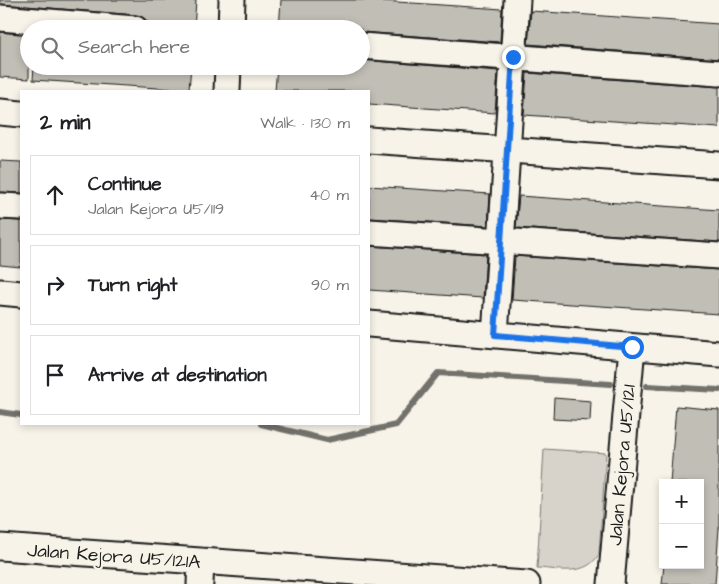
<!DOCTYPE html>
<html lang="en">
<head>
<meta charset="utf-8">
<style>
	body { margin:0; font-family:"Architects Daughter",sans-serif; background:#f2f2f2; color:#202124 }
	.controls { position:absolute; right:15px; bottom:15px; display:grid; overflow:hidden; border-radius:0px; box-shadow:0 2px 8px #0003 }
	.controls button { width:45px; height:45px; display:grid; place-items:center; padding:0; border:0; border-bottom:1px solid #e0e0e0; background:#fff; color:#202124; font:25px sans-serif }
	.stop { position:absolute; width:15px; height:15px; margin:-11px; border:4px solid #1a73e8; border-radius:50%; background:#fff }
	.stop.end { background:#1a73e8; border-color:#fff; box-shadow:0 1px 5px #0008 }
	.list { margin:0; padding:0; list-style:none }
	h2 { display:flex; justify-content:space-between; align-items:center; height:65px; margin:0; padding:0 20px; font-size:21px }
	h2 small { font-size:16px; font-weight:400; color:#757577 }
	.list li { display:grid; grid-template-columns:32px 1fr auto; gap:15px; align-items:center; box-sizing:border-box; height:80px; margin:0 10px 10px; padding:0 10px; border:1px solid #e0e0e0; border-radius:0px }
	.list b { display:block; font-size:19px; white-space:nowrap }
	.list p { margin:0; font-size:16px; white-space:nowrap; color:#757577 }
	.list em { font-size:16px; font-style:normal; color:#757577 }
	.icon { flex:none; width:28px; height:28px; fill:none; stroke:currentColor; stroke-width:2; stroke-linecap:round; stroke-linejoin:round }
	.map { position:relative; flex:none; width:719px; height:584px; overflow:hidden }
	.search { position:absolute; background:#fff; box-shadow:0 2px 8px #0003; left:20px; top:20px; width:350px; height:55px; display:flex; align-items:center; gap:12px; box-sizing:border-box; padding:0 18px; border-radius:28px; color:#757577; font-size:19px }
	.panel { position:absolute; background:#fff; box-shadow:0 2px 8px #0003; left:20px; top:90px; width:350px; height:335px; border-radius:0px }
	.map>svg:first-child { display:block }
	.green { fill:#d7d3cb; stroke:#7a7874 }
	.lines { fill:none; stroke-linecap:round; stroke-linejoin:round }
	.stream { stroke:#72716c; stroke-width:6 }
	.building { fill:#c0beb5; stroke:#1c1c1c }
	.minor-casing { stroke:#1c1c1c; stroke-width:29 }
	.minor { stroke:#f7f3e8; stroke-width:25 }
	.route { stroke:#1a73e8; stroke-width:6 }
	.labels { text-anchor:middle; stroke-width:4.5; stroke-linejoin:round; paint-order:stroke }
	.street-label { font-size:19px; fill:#1c1c1c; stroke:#f7f3e8 }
</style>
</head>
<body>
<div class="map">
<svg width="719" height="584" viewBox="0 0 719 584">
	<rect width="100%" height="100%" fill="#f7f3e8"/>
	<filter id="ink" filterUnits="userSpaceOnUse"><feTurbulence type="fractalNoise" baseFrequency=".02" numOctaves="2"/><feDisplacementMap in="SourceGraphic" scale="10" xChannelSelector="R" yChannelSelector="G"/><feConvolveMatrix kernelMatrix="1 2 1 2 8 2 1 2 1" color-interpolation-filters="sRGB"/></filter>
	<g filter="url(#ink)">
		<path class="green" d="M544,449L606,453L599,554C586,577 559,569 537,568Z"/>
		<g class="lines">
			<path class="stream" d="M647,386L719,390
				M0,412L21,415
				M261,424L327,440L396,425L438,373L611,384"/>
		</g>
		<path class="building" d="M0,0H196L194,29L149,28L148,22L144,18L136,15L0,4Z
			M281,0H367L502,9L500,42L361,32V29H279Z
			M531,11L719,24V59L528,44Z
			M0,32L29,35V79L0,77Z
			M361,60L498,71L495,113L369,104V91H275L277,66H361Z
			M34,66H191L189,90L33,80Z
			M527,73L719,87V128L524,115Z
			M0,161L21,162V193L0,192Z
			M369,186L490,194L488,226L369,218Z
			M519,196L719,210V242L516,228Z
			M0,220L21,221V267L0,265Z
			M369,246L486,254L483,298L369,290Z
			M515,256L719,270V314L512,300Z
			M554,398L591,401L590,421L553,419Z
			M676,406L719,410V528L715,584H662L664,565H700V483H670Z"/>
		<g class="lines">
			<defs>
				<path id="minor" d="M0,18L135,29
					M231,29L232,0
					M361,46L719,73
					M227,91L228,66
					M0,112L21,114
					M369,140L719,165
					M0,206L21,207
					M369,232L719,256
					M0,292L21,294
					M369,324L719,354
					M495,335L517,0
					M0,547L527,584
					M200,584L201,561
					M611,584L632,347"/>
			</defs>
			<use href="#minor" class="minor-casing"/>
			<use href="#minor" class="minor"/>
		</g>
	</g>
	<g class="lines" filter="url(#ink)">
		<path class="route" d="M513,57L495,335L632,347"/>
	</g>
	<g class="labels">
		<g class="street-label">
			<text transform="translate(621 465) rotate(-85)" y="7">Jalan Kejora U5/121</text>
			<text transform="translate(114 555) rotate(4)" y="7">Jalan Kejora U5/121A</text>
		</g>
	</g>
</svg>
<div class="controls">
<button>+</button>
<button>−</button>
</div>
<div class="stop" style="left:632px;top:347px"></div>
<div class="stop end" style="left:513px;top:57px"></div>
<div class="search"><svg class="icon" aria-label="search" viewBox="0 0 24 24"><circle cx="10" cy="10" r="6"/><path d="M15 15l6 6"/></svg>Search here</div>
<section class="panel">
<h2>2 min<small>Walk · 130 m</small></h2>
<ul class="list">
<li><svg class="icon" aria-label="ahead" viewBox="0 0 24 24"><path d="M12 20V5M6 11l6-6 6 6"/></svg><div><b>Continue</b><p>Jalan Kejora U5/119</p></div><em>40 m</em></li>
<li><svg class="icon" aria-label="right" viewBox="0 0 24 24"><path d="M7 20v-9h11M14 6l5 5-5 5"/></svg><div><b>Turn right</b></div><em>90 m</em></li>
<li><svg class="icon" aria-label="arrive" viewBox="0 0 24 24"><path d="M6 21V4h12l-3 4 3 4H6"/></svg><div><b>Arrive at destination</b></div></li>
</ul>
</section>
</div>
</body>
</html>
